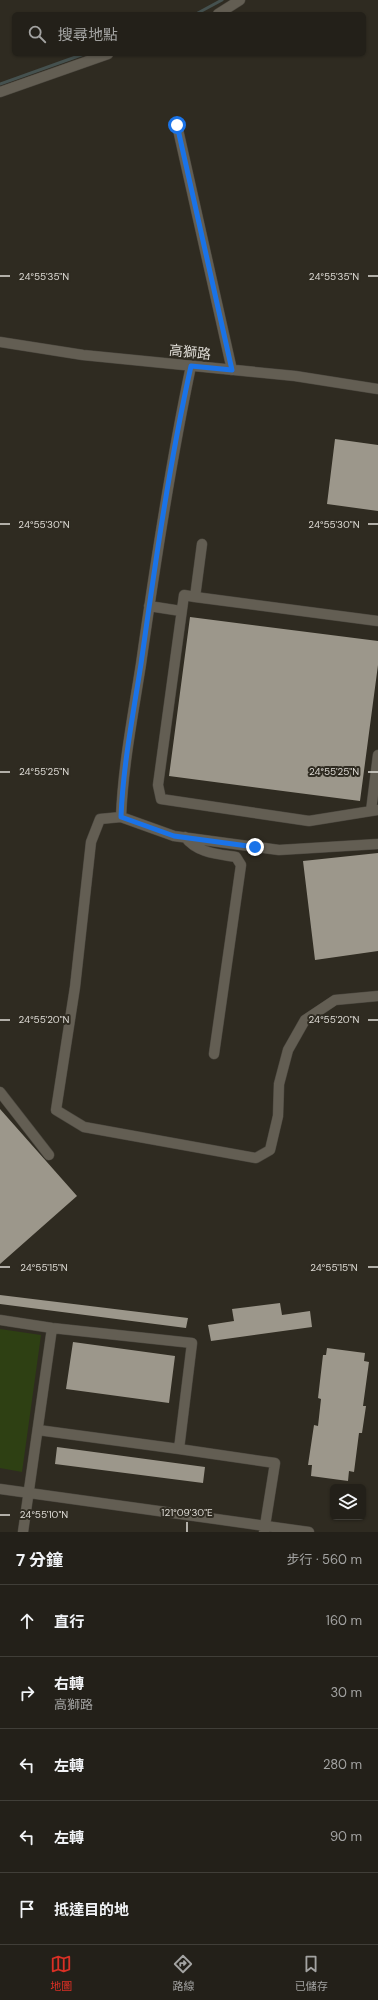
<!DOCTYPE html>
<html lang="zh-TW">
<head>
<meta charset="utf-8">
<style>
	body { margin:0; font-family:"DM Sans","Noto Sans TC",sans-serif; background:#2b2822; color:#f1f3f6 }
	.controls { position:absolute; right:12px; bottom:12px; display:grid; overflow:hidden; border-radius:6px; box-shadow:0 1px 3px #0004 }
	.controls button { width:36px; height:36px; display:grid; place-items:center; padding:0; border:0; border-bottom:1px solid #403e38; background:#232019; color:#f1f3f6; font:20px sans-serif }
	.stop { position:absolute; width:12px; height:12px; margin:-9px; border:3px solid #1a73e8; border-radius:50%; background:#fff }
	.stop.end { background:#1a73e8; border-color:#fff; box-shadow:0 1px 4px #0008 }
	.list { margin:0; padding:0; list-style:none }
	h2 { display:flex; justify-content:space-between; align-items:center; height:52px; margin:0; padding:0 16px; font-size:17px }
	h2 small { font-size:13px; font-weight:400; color:#a3a3a2 }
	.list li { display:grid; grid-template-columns:26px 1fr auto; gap:12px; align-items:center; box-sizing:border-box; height:72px; padding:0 16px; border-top:1px solid #403e38 }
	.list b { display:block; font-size:15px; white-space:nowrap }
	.list p { margin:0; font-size:13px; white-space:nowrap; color:#a3a3a2 }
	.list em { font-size:13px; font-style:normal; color:#a3a3a2 }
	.icon { flex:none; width:22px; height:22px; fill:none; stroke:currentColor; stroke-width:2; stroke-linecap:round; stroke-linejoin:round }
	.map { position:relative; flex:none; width:378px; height:1532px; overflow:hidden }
	.search { position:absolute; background:#232019; box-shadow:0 1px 3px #0004; left:12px; right:12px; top:12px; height:44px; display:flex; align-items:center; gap:10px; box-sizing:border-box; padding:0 14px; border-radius:6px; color:#a3a3a2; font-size:15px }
	.sheet { height:412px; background:#232019 }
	nav { display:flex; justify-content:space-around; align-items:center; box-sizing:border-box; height:56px; border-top:1px solid #403e38; background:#232019; font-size:11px; color:#a3a3a2 }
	nav a { display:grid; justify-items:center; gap:2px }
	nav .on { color:#d93025 }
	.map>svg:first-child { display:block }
	.green { fill:#2e4013 }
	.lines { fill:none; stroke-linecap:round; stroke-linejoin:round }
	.stream { stroke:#45514f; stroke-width:3 }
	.building { fill:#9c978b }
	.minor-casing { stroke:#4b473f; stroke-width:11 }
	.minor { stroke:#635e53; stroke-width:10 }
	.route { stroke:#1a73e8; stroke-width:5 }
	.ticks { fill:none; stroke:#dedbd5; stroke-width:1.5 }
	.labels { text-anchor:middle; stroke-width:4; stroke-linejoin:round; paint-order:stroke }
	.street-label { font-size:14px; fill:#dedbd5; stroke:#2f2b21 }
	.ticks-label { font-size:10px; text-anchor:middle; fill:#dedbd5; stroke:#2f2b21; stroke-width:4; stroke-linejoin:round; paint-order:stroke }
</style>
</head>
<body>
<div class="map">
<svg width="378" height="1532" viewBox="0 0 378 1532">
	<rect width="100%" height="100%" fill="#2f2b21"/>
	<path class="green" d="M0,1329L41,1335L22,1472L0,1468Z"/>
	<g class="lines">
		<path class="stream" d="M196,14L222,0
			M0,84L84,54"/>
	</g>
	<path class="building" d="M335,439L378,445V511L327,504Z
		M190,617L378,641V665L360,801L169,776Z
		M378,853V951L315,960L303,861Z
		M0,1109L77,1196L0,1264Z
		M0,1295L188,1318L186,1328L0,1304Z
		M280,1303L282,1315L310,1311L312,1327L211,1341L208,1325L234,1321L232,1309Z
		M73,1342L175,1356L169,1403L66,1389Z
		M327,1348L365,1353L364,1361L369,1362L363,1406H366L362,1433H359L354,1472L349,1471L348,1481L311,1476L312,1465H308L314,1425L318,1426L321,1399L318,1398L323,1355H326Z
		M57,1447L205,1467L203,1483L55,1464Z"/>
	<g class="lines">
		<defs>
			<path id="minor" d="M218,14L240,0
				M0,92L108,54
				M177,125L232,370
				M0,342L83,355L295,376L378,389
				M191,366C170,465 155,565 141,664C133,715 123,766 121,817L100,819L91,842L75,987L56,1110L84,1127L256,1158L270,1150L278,1116L279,1084L288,1050L305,1020L335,1000L378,996
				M202,544L195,597L378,621
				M195,597L184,595L158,785L161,799L309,821L378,810
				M149,606L181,611
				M371,811L378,755
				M121,817L174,836L279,850L378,844
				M185,837C197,853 217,854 236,857L241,865L214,1054
				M0,1092L49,1155
				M0,1320L52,1328L192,1343L179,1449L275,1463L264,1532
				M38,1430L179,1449
				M0,1489L309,1532
				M23,1532L52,1328"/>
		</defs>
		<use href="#minor" class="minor-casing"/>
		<use href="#minor" class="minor"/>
	</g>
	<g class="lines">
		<path class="route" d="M177,125L232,370L191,366C169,465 155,565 141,664C133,715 123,766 121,817L174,836L255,847"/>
	</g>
	<path class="ticks" d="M0,276H10M368,276H378M0,524H10M368,524H378M0,772H10M368,772H378M0,1020H10M368,1020H378M0,1267H10M368,1267H378M0,1515H10M187,1522V1532"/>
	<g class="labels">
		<g class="street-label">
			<text transform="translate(190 352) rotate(6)" y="5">高獅路</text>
		</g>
	</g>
	<g class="ticks-label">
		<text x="44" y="280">24°55'35"N</text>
		<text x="334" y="280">24°55'35"N</text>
		<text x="44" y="528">24°55'30"N</text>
		<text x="334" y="528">24°55'30"N</text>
		<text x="44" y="775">24°55'25"N</text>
		<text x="334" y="775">24°55'25"N</text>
		<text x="44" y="1023">24°55'20"N</text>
		<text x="334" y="1023">24°55'20"N</text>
		<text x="44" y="1271">24°55'15"N</text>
		<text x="334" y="1271">24°55'15"N</text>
		<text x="187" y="1516">121°09'30"E</text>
		<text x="44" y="1518">24°55'10"N</text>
	</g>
</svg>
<div class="controls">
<button><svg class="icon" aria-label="layers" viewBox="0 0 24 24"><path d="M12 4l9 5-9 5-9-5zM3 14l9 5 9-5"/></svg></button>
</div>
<div class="stop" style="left:177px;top:125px"></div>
<div class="stop end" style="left:255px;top:847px"></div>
<div class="search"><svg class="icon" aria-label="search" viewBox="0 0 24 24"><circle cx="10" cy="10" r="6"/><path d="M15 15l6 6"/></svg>搜尋地點</div>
</div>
<section class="sheet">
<h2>7 分鐘<small>步行 · 560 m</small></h2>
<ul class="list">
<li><svg class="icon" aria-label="ahead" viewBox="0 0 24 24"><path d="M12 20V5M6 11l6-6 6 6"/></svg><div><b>直行</b></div><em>160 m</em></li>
<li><svg class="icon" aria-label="right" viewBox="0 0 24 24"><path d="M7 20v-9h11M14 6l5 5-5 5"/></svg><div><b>右轉</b><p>高獅路</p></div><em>30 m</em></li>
<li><svg class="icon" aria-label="left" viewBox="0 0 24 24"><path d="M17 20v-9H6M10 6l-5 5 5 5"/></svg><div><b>左轉</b></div><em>280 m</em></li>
<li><svg class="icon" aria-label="left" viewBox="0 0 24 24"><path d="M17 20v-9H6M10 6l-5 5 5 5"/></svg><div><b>左轉</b></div><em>90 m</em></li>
<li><svg class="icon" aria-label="arrive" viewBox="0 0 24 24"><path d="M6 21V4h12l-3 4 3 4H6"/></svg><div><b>抵達目的地</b></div></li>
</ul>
</section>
<nav>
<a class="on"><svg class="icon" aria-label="map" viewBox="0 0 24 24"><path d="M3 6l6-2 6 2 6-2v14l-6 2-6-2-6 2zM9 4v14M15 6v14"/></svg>地圖</a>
<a><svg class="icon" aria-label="directions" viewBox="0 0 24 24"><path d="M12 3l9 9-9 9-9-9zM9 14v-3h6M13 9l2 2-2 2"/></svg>路線</a>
<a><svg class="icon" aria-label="saved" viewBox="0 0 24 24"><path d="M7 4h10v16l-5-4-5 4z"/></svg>已儲存</a>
</nav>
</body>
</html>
